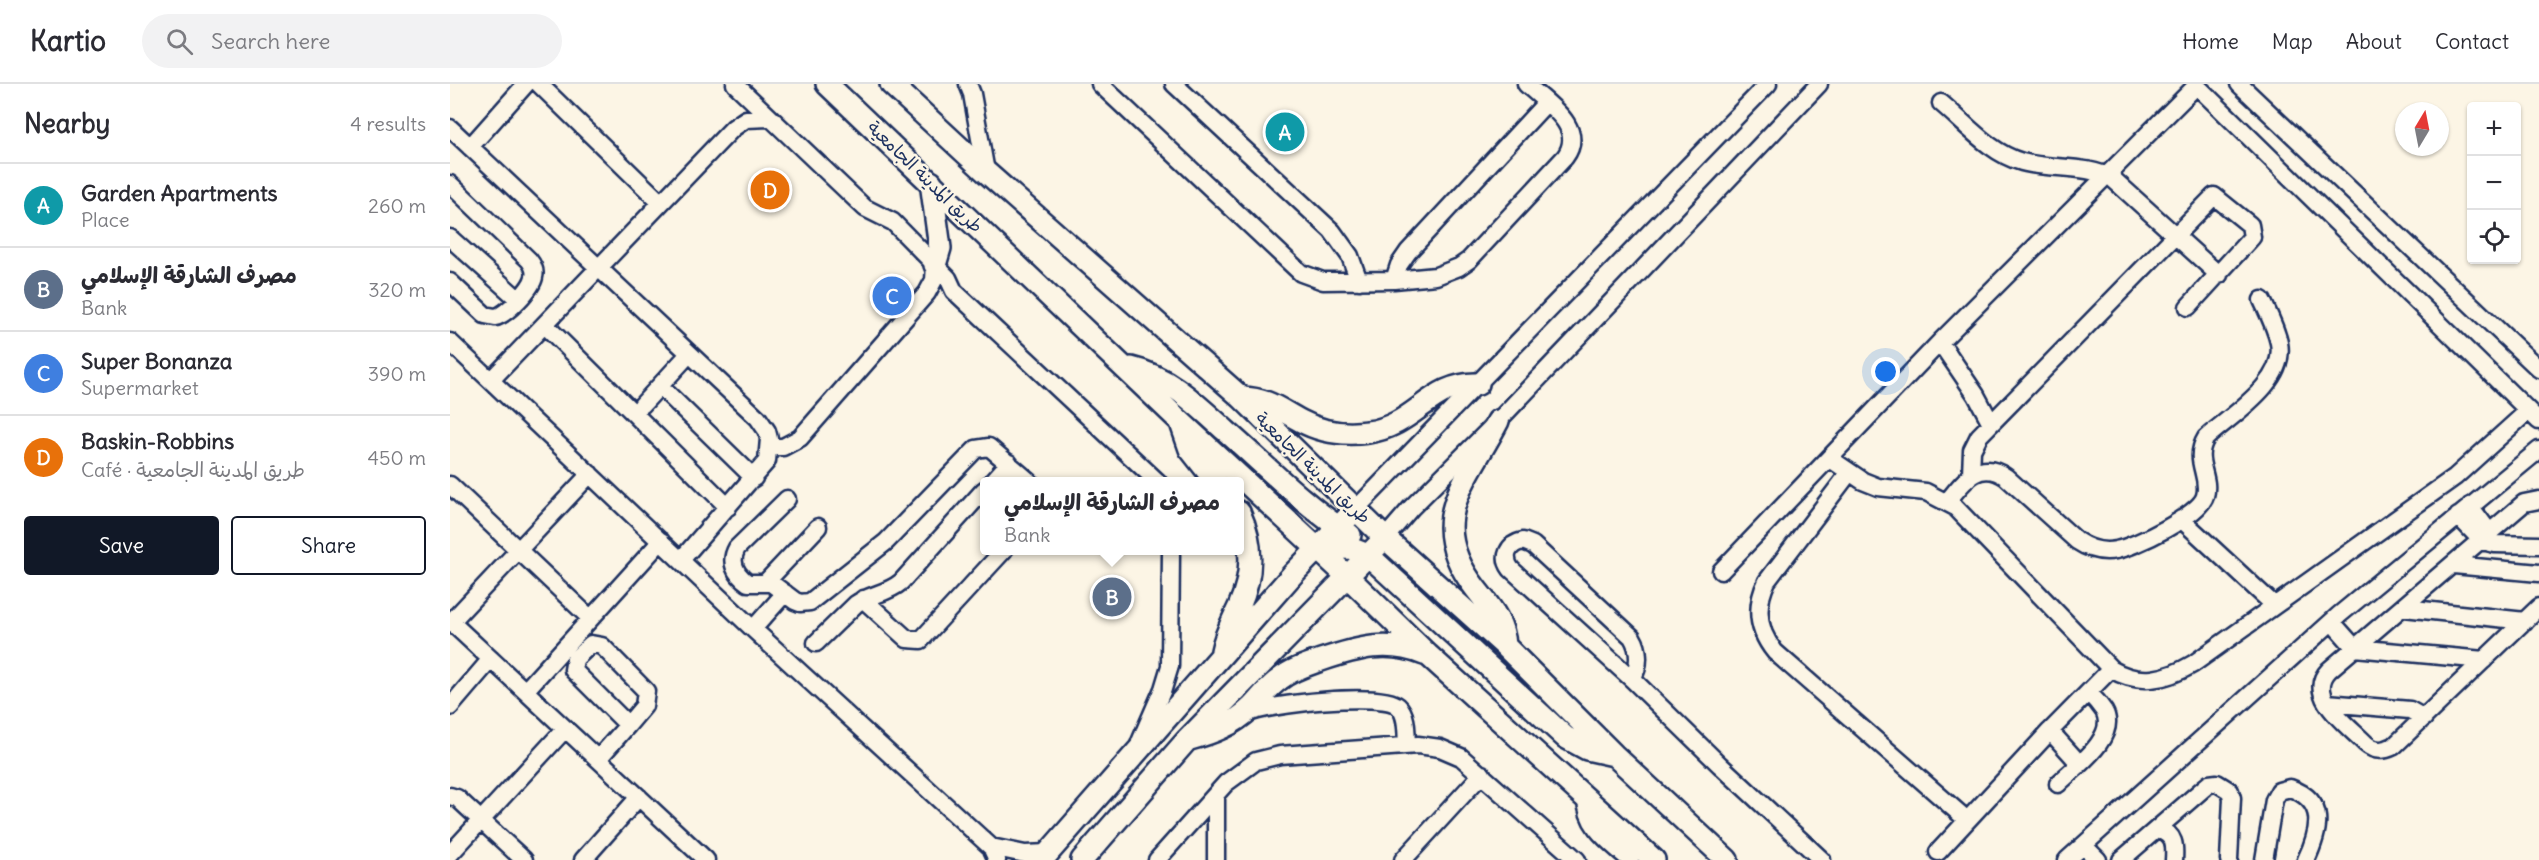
<!DOCTYPE html>
<html lang="en">
<head>
<meta charset="utf-8">
<style>
	body { margin:0; font-family:Delius,"Playpen Sans Arabic",sans-serif; background:#f2f2f3; color:#2b2b33 }
	.controls { position:absolute; right:18px; top:18px; display:grid; overflow:hidden; border-radius:6px; box-shadow:0 2px 4px #0004 }
	.controls button { width:54px; height:54px; display:grid; place-items:center; padding:0; border:0; border-bottom:2px solid #e1e1e2; background:#fff; color:#2b2b33; font:30px sans-serif }
	.compass { position:absolute; left:1945px; top:18px; width:54px; height:54px; border-radius:50%; background:#fff; box-shadow:0 2px 4px #0004; rotate:10deg }
	.you { position:absolute; left:1436px; top:288px; width:21px; height:21px; margin:-15px; border:4px solid #fff; border-radius:50%; background:#1a73e8; box-shadow:0 0 0 9px #1a73e833 }
	.badge { display:grid; place-items:center; width:39px; height:39px; border-radius:50%; background:#111827; color:#fff; font-size:20px; font-weight:700 }
	.pin { position:absolute; translate:-50% -50%; border:3px solid #fff; box-shadow:0 2px 6px #0006 }
	.popup { position:absolute; left:530px; top:393px; width:264px; height:78px; box-sizing:border-box; display:grid; place-content:center; border-radius:6px; background:#fff; filter:drop-shadow(0 2px 4px #0005); font-size:20px; white-space:nowrap; color:#7c7c81 }
	.popup b { font-size:22px; color:#2b2b33 }
	.popup::after { content:''; position:absolute; left:50%; top:100%; margin-left:-12px; border:12px solid transparent; border-top-color:#fff }
	.list { margin:0; padding:0; list-style:none }
	h2 { display:flex; justify-content:space-between; align-items:center; height:78px; margin:0; padding:0 24px; font-size:26px }
	h2 small { font-size:20px; font-weight:400; color:#7c7c81 }
	.list li { display:grid; grid-template-columns:39px 1fr auto; gap:18px; align-items:center; box-sizing:border-box; height:84px; padding:0 24px; border-top:2px solid #e1e1e2 }
	.list b { display:block; font-size:22px; white-space:nowrap }
	.list p { margin:0; font-size:20px; white-space:nowrap; color:#7c7c81 }
	.list em { font-size:20px; font-style:normal; color:#7c7c81 }
	.actions { display:flex; gap:12px; padding:18px 24px }
	.actions a { flex:1; padding:14px 0; border:2px solid #111827; border-radius:6px; text-align:center; font-size:21px; color:#111827 }
	.actions .main { background:#111827; color:#fff }
	.icon { flex:none; width:33px; height:33px; fill:none; stroke:currentColor; stroke-width:2; stroke-linecap:round; stroke-linejoin:round }
	.map { position:relative; flex:none; width:2089px; height:776px; overflow:hidden }
	header { display:flex; align-items:center; gap:36px; box-sizing:border-box; height:84px; padding:0 30px; background:#fff; border-bottom:2px solid #e1e1e2 }
	header strong { font-size:28px }
	nav { display:flex; gap:33px; margin-inline-start:auto; font-size:21px }
	.search { width:420px; height:54px; background:#f2f2f3; display:flex; align-items:center; gap:15px; box-sizing:border-box; padding:0 21px; border-radius:33px; color:#7c7c81; font-size:22px }
	main { display:flex }
	aside { flex:1; background:#fff }
	.map>svg:first-child { display:block }
	.lines { fill:none; stroke-linecap:round; stroke-linejoin:round }
	.minor-casing { stroke:#1b2f5e; stroke-width:21 }
	.major-casing { stroke:#1b2f5e; stroke-width:26 }
	.minor { stroke:#fcf5e5; stroke-width:16 }
	.major { stroke:#fcf5e5; stroke-width:21 }
	.labels { text-anchor:middle; stroke-width:5; stroke-linejoin:round; paint-order:stroke }
	.street-label { font-size:18px; fill:#1b2f5e; stroke:#fcf5e5 }
</style>
</head>
<body>
<header>
<strong>Kartio</strong>
<div class="search"><svg class="icon" aria-label="search" viewBox="0 0 24 24"><circle cx="10" cy="10" r="6"/><path d="M15 15l6 6"/></svg>Search here</div>
<nav><a>Home</a><a>Map</a><a>About</a><a>Contact</a></nav>
</header>
<main>
<aside>
<h2>Nearby<small>4 results</small></h2>
<ul class="list">
<li><span class="badge" style="background:#0f9aa8">A</span><div><b>Garden Apartments</b><p>Place</p></div><em>260 m</em></li>
<li><span class="badge" style="background:#5c6f8a">B</span><div><b>مصرف الشارقة الإسلامي</b><p>Bank</p></div><em>320 m</em></li>
<li><span class="badge" style="background:#3f7fe0">C</span><div><b>Super Bonanza</b><p>Supermarket</p></div><em>390 m</em></li>
<li><span class="badge" style="background:#e8710a">D</span><div><b>Baskin-Robbins</b><p>Café · طريق المدينة الجامعية</p></div><em>450 m</em></li>
</ul>
<div class="actions"><a class="main">Save</a><a>Share</a></div>
</aside>
<div class="map">
<svg width="2089" height="776" viewBox="0 0 2089 776">
	<rect width="100%" height="100%" fill="#fcf5e5"/>
	<filter id="ink" filterUnits="userSpaceOnUse"><feTurbulence type="fractalNoise" baseFrequency=".0167" numOctaves="2"/><feDisplacementMap in="SourceGraphic" scale="12" xChannelSelector="R" yChannelSelector="G"/><feConvolveMatrix kernelMatrix="1 2 1 2 8 2 1 2 1" color-interpolation-filters="sRGB"/></filter>
	<g filter="url(#ink)">
		<g class="lines">
			<defs>
				<path id="minor" d="M89,0L211,119
					M285,0L415,124L443,138L498,194L504,207L708,398
					M518,0L522,10L536,88
					M650,0L851,189L873,197L944,196L986,192L1009,183L1019,176L1115,73C1137,43 1096,19 1076,0
					M724,0L882,147L900,172L909,197
					M1745,0L2089,337
					M1789,0L2089,285
					M1491,19C1515,39 1541,70 1572,78C1601,86 1637,80 1663,95L1769,191
					M0,44L308,334L317,347L319,355L317,377L231,476
					M20,63L76,0
					M0,100L79,176C83,181 86,186 84,193C82,204 56,232 45,233L35,231L0,198
					M0,154L68,215
					M944,196L949,181L958,168L1096,19
					M95,241L278,423
					M0,258L303,545L541,763L547,776
					M1490,258L1526,311L1541,339
					M41,296L283,44L296,35L319,34
					M218,310L304,394
					M192,321L239,270
					M320,363H333L350,354L477,209L484,196L485,181
					M1379,374L1413,397L1428,403L1476,408L1505,423L1661,585C1689,602 1716,596 1743,580L2005,393L2078,327
					M1399,389L1317,497C1305,522 1307,546 1325,568L1517,736
					M1521,390L1522,366L1529,352L1764,112L1800,141L1802,153L1738,223
					M542,398L559,379
					M0,401L140,534
					M337,415L287,464C279,478 285,490 298,499H321L345,517L350,519L360,518L436,458L526,365L539,363L580,398
					M2089,416L2074,419L1879,586C1854,612 1899,642 1916,660C1925,668 1934,667 1944,662L2089,523
					M1497,418C1513,398 1529,374 1556,393L1627,457C1639,465 1652,469 1666,466C1685,463 1750,431 1755,412C1761,391 1742,377 1756,354C1781,331 1837,298 1829,259C1826,244 1818,229 1812,216
					M2020,422L2040,449
					M906,425L1318,0
					M2008,432L2032,457L2045,460L2089,461
					M1731,435L1824,521
					M935,454L961,424L1048,337L1369,0
					M1073,457L1083,461L1182,553C1190,566 1190,582 1182,595L1061,485C1052,473 1058,460 1073,457Z
					M2004,481L2089,489
					M1271,487L1490,258L1746,2
					M316,498L368,443
					M413,515L457,555L471,556L554,466
					M1954,524L2075,537
					M0,537L256,776
					M1,538L140,390
					M1882,538L1905,564L2034,576
					M303,545L335,509
					M366,559L406,520C420,510 437,510 451,498L534,406
					M141,560L152,562L196,607L194,622L178,641L123,586L125,575Z
					M1182,595L1270,681L1372,776
					M75,607L211,457
					M1877,619L1960,626L1974,634
					M0,623L41,575
					M796,630C817,620 933,607 948,622C958,631 956,650 957,662
					M1600,647L1629,679
					M690,658L713,605L720,582L721,466
					M148,675L178,641
					M1608,700C1624,684 1669,653 1654,627C1650,621 1644,614 1639,609
					M766,711V776
					M0,712L7,714L74,776
					M1136,714C1136,743 1160,758 1180,776
					M1709,745C1725,750 1725,762 1724,776
					M1634,762L1648,776
					M541,763L575,770L598,769
					M1488,768L1600,647L1661,585
					M0,770L115,645
					M133,776L189,713
					M707,776L776,699L806,677L830,671L968,661L990,664L1011,673L1127,776
					M953,776L1032,690
					M1617,776L1889,531L2089,366
					M1671,776L1753,705L1759,700L1767,699L1780,707L1782,714L1779,776
					M1814,776L1824,716L1829,707L1840,704C1877,717 1870,746 1856,776"/>
				<path id="major" d="M377,0L731,338L897,492L978,571L1204,776
					M441,0L536,88L792,314L935,454L1055,562L1164,671L1277,776
					M481,98L490,164L485,181
					M681,284C720,293 747,321 776,347C816,382 855,422 900,451
					M792,314C819,315 828,325 851,337C871,348 895,351 918,348C965,342 981,298 1028,300
					M1048,337C1016,399 973,437 1026,505C1040,523 1054,538 1055,562
					M732,342L740,365L766,398
					M867,465L900,464L918,471L1115,653L1137,665L1164,671
					M772,567C775,551 782,538 789,523C803,491 804,461 789,428
					M740,655C763,649 783,641 801,624C811,614 818,603 830,595C842,585 857,581 871,576C907,564 938,555 974,570
					M592,776L843,490L906,425
					M632,776L737,656L935,454"/>
			</defs>
			<use href="#minor" class="minor-casing"/>
			<use href="#major" class="major-casing"/>
			<use href="#minor" class="minor"/>
			<use href="#major" class="major"/>
		</g>
	</g>
	<g class="labels">
		<g class="street-label">
			<text transform="translate(475 93) rotate(44)" y="6">طريق المدينة الجامعية</text>
			<text transform="translate(863 384) rotate(44)" y="6">طريق المدينة الجامعية</text>
		</g>
	</g>
</svg>
<div class="controls">
<button>+</button>
<button>−</button>
<button><svg class="icon" aria-label="locate" viewBox="0 0 24 24"><circle cx="12" cy="12" r="6"/><path d="M12 2v4M12 18v4M2 12h4M18 12h4"/></svg></button>
</div>
<svg class="compass" viewBox="-18 -18 36 36"><path d="M0-13l5 13h-10z" fill="#e53935"/><path d="M0 13l5-13h-10z" fill="#7c7c81"/></svg>
<div class="you"></div>
<div class="pin badge" style="left:835px;top:48px;background:#0f9aa8">A</div>
<div class="pin badge" style="left:662px;top:513px;background:#5c6f8a">B</div>
<div class="popup"><b>مصرف الشارقة الإسلامي</b>Bank</div>
<div class="pin badge" style="left:442px;top:212px;background:#3f7fe0">C</div>
<div class="pin badge" style="left:320px;top:106px;background:#e8710a">D</div>
</div>
</main>
</body>
</html>
